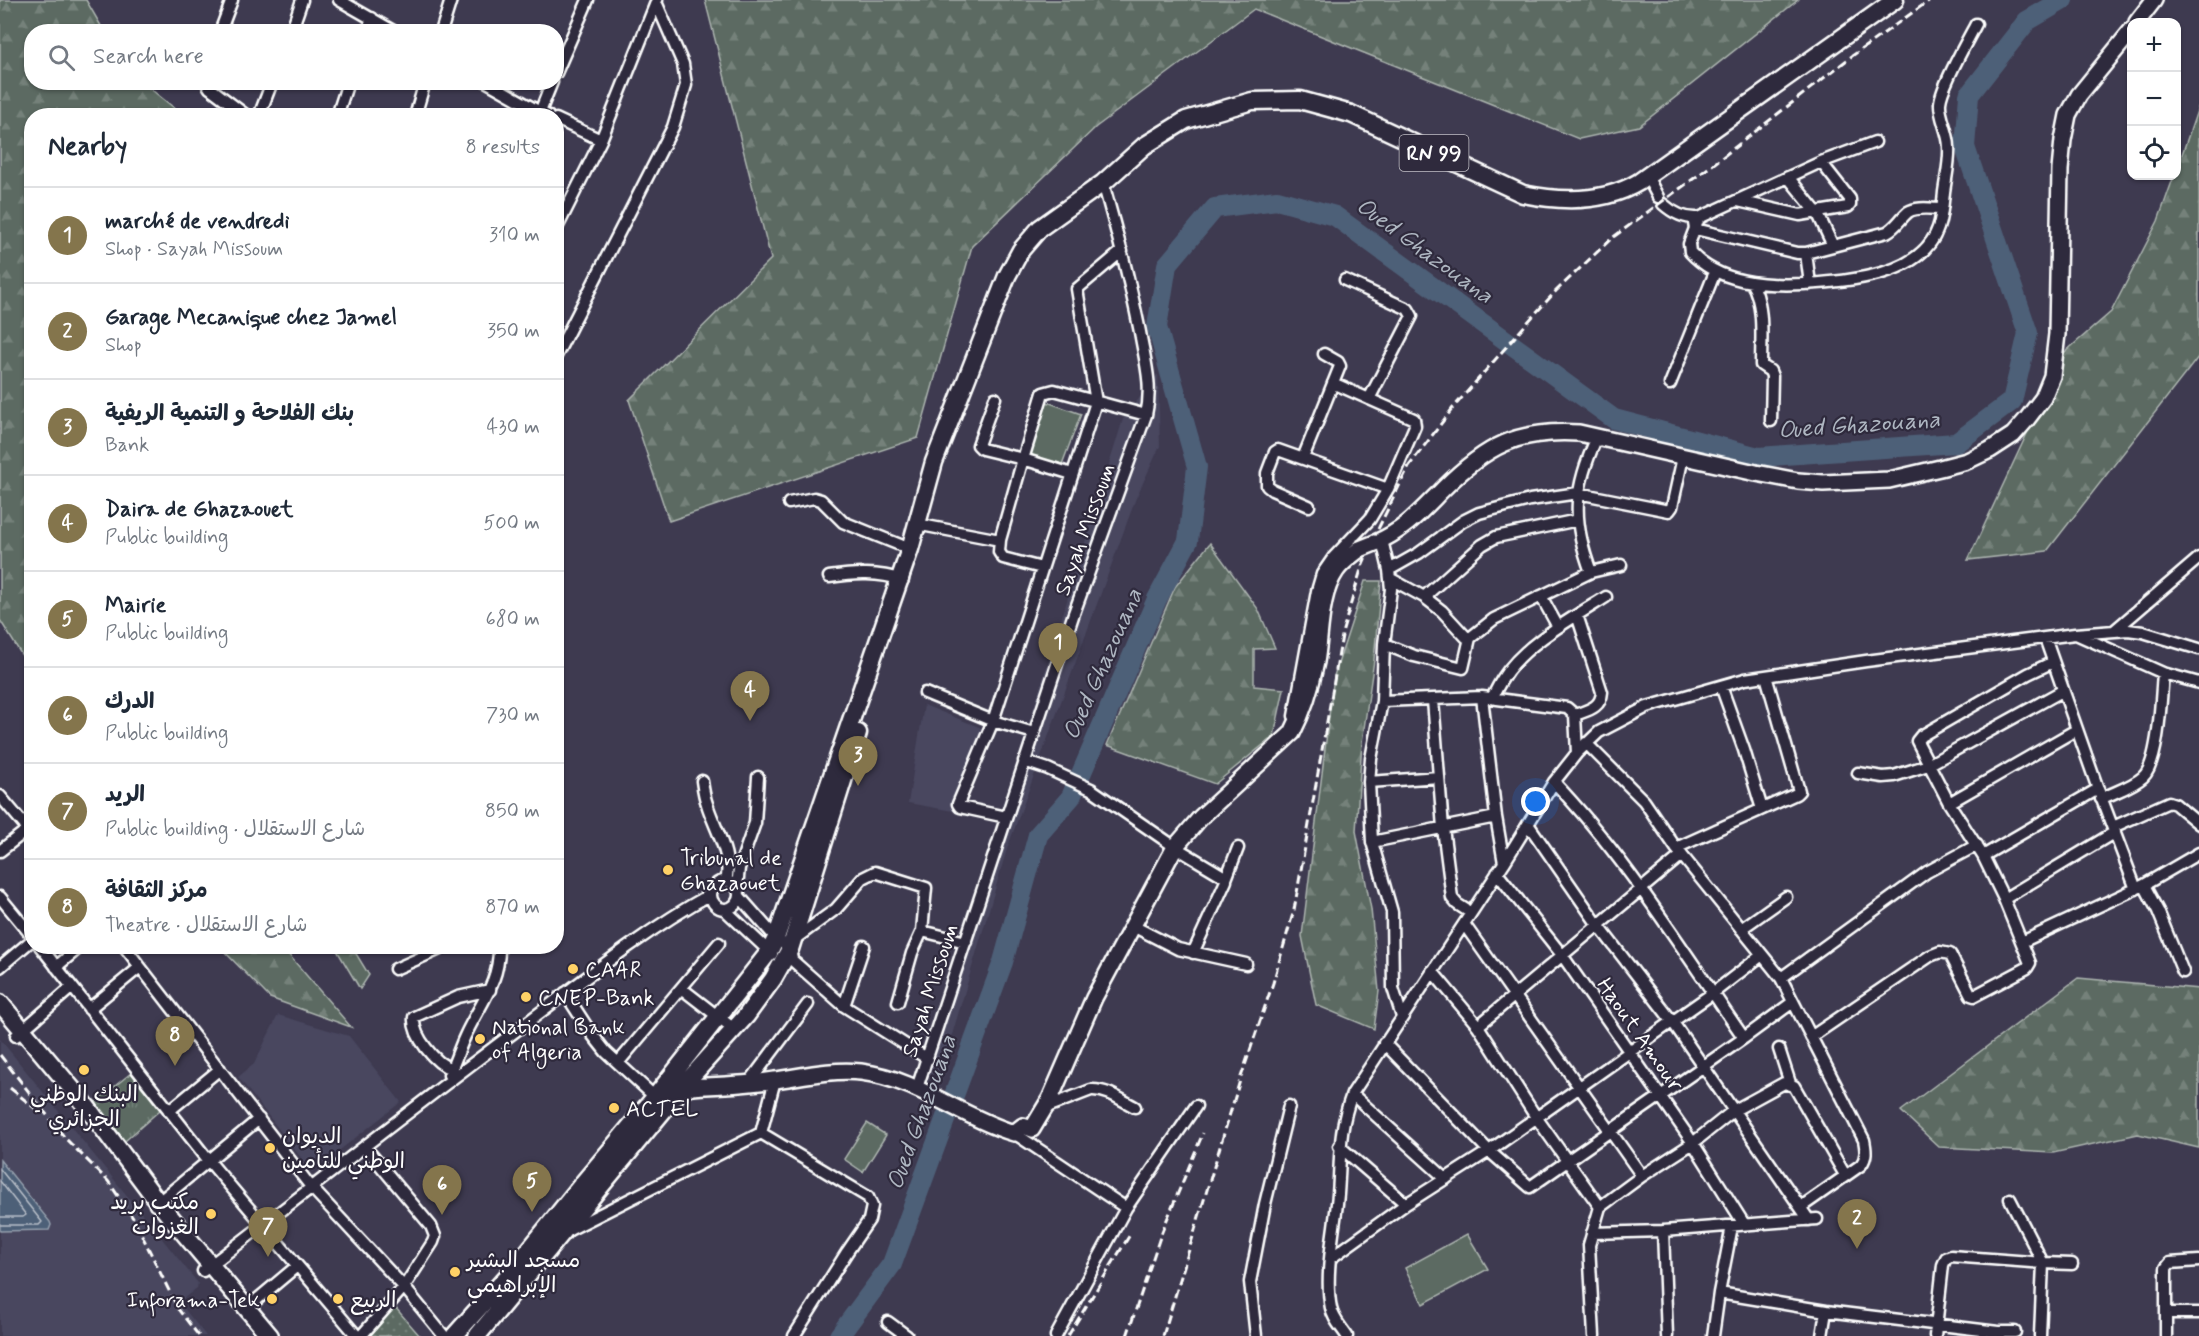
<!DOCTYPE html>
<html lang="en">
<head>
<meta charset="utf-8">
<style>
	body { margin:0; font-family:Mynerve,"Playpen Sans Arabic",sans-serif; background:#f6f6f7; color:#1f2937 }
	.controls { position:absolute; right:18px; top:18px; display:grid; overflow:hidden; border-radius:12px; box-shadow:0 2px 4px #0004 }
	.controls button { width:54px; height:54px; display:grid; place-items:center; padding:0; border:0; border-bottom:2px solid #e0e1e3; background:#fff; color:#1f2937; font:30px sans-serif }
	.you { position:absolute; left:1536px; top:802px; width:21px; height:21px; margin:-15px; border:4px solid #fff; border-radius:50%; background:#1a73e8; box-shadow:0 0 0 9px #1a73e833 }
	.badge { display:grid; place-items:center; width:39px; height:39px; border-radius:50%; background:#84754c; color:#fff; font-size:20px; font-weight:700 }
	.pin { position:absolute; translate:-50% -50px; filter:drop-shadow(0 2px 3px #0008) }
	.pin::after { content:''; position:absolute; top:32px; width:21px; height:18px; background:inherit; clip-path:polygon(0 0,100% 0,50% 100%) }
	.list { margin:0; padding:0; list-style:none }
	h2 { display:flex; justify-content:space-between; align-items:center; height:78px; margin:0; padding:0 24px; font-size:26px }
	h2 small { font-size:20px; font-weight:400; color:#747a83 }
	.list li { display:grid; grid-template-columns:39px 1fr auto; gap:18px; align-items:center; box-sizing:border-box; height:96px; padding:0 24px; border-top:2px solid #e0e1e3 }
	.list b { display:block; font-size:22px; white-space:nowrap }
	.list p { margin:0; font-size:20px; white-space:nowrap; color:#747a83 }
	.list em { font-size:20px; font-style:normal; color:#747a83 }
	.icon { flex:none; width:33px; height:33px; fill:none; stroke:currentColor; stroke-width:2; stroke-linecap:round; stroke-linejoin:round }
	.map { position:relative; flex:none; width:2199px; height:1336px; overflow:hidden }
	.search { position:absolute; background:#fff; box-shadow:0 2px 4px #0004; left:24px; top:24px; width:540px; height:66px; display:flex; align-items:center; gap:15px; box-sizing:border-box; padding:0 21px; border-radius:24px; color:#747a83; font-size:22px }
	.panel { position:absolute; background:#fff; box-shadow:0 2px 4px #0004; left:24px; top:108px; width:540px; height:846px; border-radius:24px }
	.map>svg:first-child { display:block }
	.built { fill:#48465e }
	.grass { fill:url(#grass-tufts); stroke:#adb5b0; stroke-width:1.5 }
	.forest { fill:url(#forest-firs); stroke:#adb5b0; stroke-width:1.5 }
	.park { fill:url(#park-dots); stroke:#adb5b0; stroke-width:1.5 }
	.pitch { fill:#5b6b62; stroke:#adb5b0; stroke-width:1.5 }
	.water { fill:#4e6078; stroke:#95a0ae; stroke-width:1.5 }
	.lines { fill:none; stroke-linecap:round; stroke-linejoin:round }
	.shore { stroke:#b8bfc9; stroke-width:1.5 }
	.river { stroke:#4e6078; stroke-width:20 }
	.street-casing { stroke:#fff; stroke-width:15 }
	.secondary-casing { stroke:#fff; stroke-width:20 }
	.primary-casing { stroke:#fff; stroke-width:21 }
	.street { stroke:#2f2a3d; stroke-width:10 }
	.secondary { stroke:#2f2a3d; stroke-width:15 }
	.primary { stroke:#2f2a3d; stroke-width:16 }
	.rail { stroke:#fff; stroke-width:3; stroke-dasharray:9 4.5; stroke-linecap:butt }
	.secondary-bridge-casing { stroke:#fff; stroke-width:20; stroke-linecap:butt }
	.secondary-bridge { stroke:#2f2a3d; stroke-width:15 }
	.poi-dot { fill:#ffd166; stroke:#2f2a3d; stroke-width:2 }
	.labels { text-anchor:middle; stroke-width:4.5; stroke-linejoin:round; paint-order:stroke }
	.shield { fill:#2f2a3d; stroke:#c1bfc5; stroke-width:1.5 }
	.shield-label { font-size:21px; font-weight:bold; fill:#fff }
	.street-label { font-size:22px; fill:#fff; stroke:#2f2a3d }
	.poi-label { font-size:22px; fill:#fff; stroke:#2f2a3d; text-anchor:start }
	.water-label { font-size:24px; font-style:italic; fill:#afb7c2; stroke:#2f2a3d }
</style>
</head>
<body>
<div class="map">
<svg width="2199" height="1336" viewBox="0 0 2199 1336">
	<defs>
		<pattern id="grass-tufts" width="24" height="20" patternUnits="userSpaceOnUse" patternTransform="scale(1.5)"><rect width="24" height="20" fill="#5b6b62"/><path d="M3 7l-1-3M5 7V3M7 7l1-3M15 17l-1-3M17 17v-4M19 17l1-3" fill="none" stroke="#74817a"/></pattern>
		<pattern id="forest-firs" width="22" height="20" patternUnits="userSpaceOnUse" patternTransform="scale(1.5)"><rect width="22" height="20" fill="#5b6b62"/><path d="M5 1l3.5 6h-7zM16 11l3.5 6h-7z" fill="#74817a"/></pattern>
		<pattern id="park-dots" width="8" height="8" patternUnits="userSpaceOnUse" patternTransform="scale(1.5)"><rect width="8" height="8" fill="#5b6b62"/><path d="M2 2h.1M6 6h.1" fill="none" stroke="#74817a" stroke-width="1.8" stroke-linecap="round"/></pattern>
	</defs>
	<rect width="100%" height="100%" fill="#3e3a50"/>
	<filter id="ink" filterUnits="userSpaceOnUse"><feTurbulence type="fractalNoise" baseFrequency=".0167" numOctaves="2"/><feDisplacementMap in="SourceGraphic" scale="12" xChannelSelector="R" yChannelSelector="G"/><feConvolveMatrix kernelMatrix="1 2 1 2 8 2 1 2 1" color-interpolation-filters="sRGB"/></filter>
	<g filter="url(#ink)">
		<path class="built" d="M1158,374L1160,446L1136,498L1007,849L939,1079L923,1068L1123,419Z
			M924,705L984,729L958,812L908,803Z
			M278,1015L349,1036L401,1102L312,1172L238,1077L254,1064Z
			M0,1039L198,1283L197,1288L179,1302L206,1336H0V1231H46L50,1228V1222L0,1160Z"/>
		<path class="grass" d="M131,1073L160,1110L125,1141L94,1103Z"/>
		<path class="forest" d="M0,0H86L104,31L32,32V82L143,83L183,115L32,116L31,670L0,620Z
			M705,0H1798L1639,126L1579,139L1254,9L1096,127L972,246L918,438L669,521L629,400L771,259Z
			M2199,105V356L2047,551L1968,560L2065,352L2111,312L2158,221L2174,176H2176L2177,169Z
			M1210,543L1258,609L1275,648L1254,649V686L1284,689L1274,736L1215,784L1107,745L1175,587Z
			M1365,581H1381L1374,660L1362,742L1356,831L1371,909L1379,991L1374,1029L1316,1005L1302,936L1334,676Z
			M220,947H282L351,1027L270,998Z
			M335,947H352L369,975L360,989Z
			M2078,978L2199,989V1148L2138,1134L2053,1153L1939,1147L1901,1111Z"/>
		<path class="park" d="M394,1306L420,1336H369Z"/>
		<path class="pitch" d="M1047,402L1081,414L1061,467L1028,454Z
			M867,1123L886,1135L863,1172L844,1159Z
			M1467,1234L1488,1269L1423,1304L1405,1268Z"/>
		<path class="water" d="M0,1160L50,1222L51,1225L49,1230L0,1231Z"/>
		<g class="lines">
			<path class="shore" d="M0,1169L42,1222L39,1225H0
				M0,1181L26,1215L23,1217H0"/>
			<path class="river" d="M839,1336L892,1264L1003,962L1038,835L1071,797L1157,599L1188,541L1197,467L1157,327L1167,265L1215,208L1277,200L1335,216L1614,419L1758,457L1956,443L2012,401L2028,333L1965,147L1969,95L2027,21L2063,0"/>
			<defs>
				<path id="street" d="M339,0L395,32
					M220,32L232,0
					M291,32L302,0
					M367,32L372,18
					M441,32L451,0
					M556,73L588,0
					M206,82L210,88L247,116
					M487,82L540,112L538,116
					M259,116L272,82
					M337,116L348,82
					M415,116L425,82
					M548,116L540,112L552,82
					M556,119L601,140
					M1647,176L1658,197
					M1788,177L1818,214L1833,246
					M1738,201L1800,215L1848,207L1850,205V199L1821,162
					M1663,204C1673,213 1685,219 1699,218L1821,162L1875,142
					M1699,218L1689,244L1690,252C1718,283 1764,286 1804,284C1848,281 1921,277 1938,228C1942,217 1943,203 1944,192C1946,177 1950,161 1949,147C1949,132 1939,117 1940,103C1941,87 1967,41 1976,24
					M1694,223L1695,229L1797,253H1806L1887,232C1896,227 1900,219 1908,212C1917,206 1932,209 1942,209
					M556,230L601,140L657,0
					M1806,253L1810,284
					M1345,280L1408,309L1412,316L1369,399
					M1751,282C1765,303 1761,341 1761,365L1770,371L1772,376L1771,421
					M556,356L673,127L686,85L683,64L656,2
					M1670,384L1715,272
					M995,398L978,445L982,449L1023,459L1000,540L999,552L1003,558L1042,568
					M1303,458L1340,366L1338,362L1324,354
					M1072,474L1023,459L1043,393L1054,390L1146,415
					M789,503L814,498L821,500L843,522L910,549
					M1309,506L1272,490L1267,486V473L1275,452L1278,450L1388,489
					M916,524L1000,540
					M1382,540L1389,570L1391,589L1384,644L1382,701L1371,759L1369,782L1372,842L1392,912L1393,988L1402,1017
					M1389,570L1419,553L1463,521L1479,513L1530,500L1578,493L1669,511L1672,507L1683,457
					M1591,572C1571,518 1574,488 1597,437
					M829,577C855,573 878,572 903,580
					M1391,579L1424,597L1442,611L1466,637L1470,638L1494,619L1591,572L1621,565
					M1541,596L1558,627
					M1424,597L1482,545L1496,537L1578,520
					M2115,630L2199,558
					M2078,635L2163,673L2199,683
					M2045,638L2098,789L2136,889
					M1384,644L1414,656L1463,668L1470,638
					M1721,686L1744,750L1762,809
					M925,693L993,721L1034,733
					M1482,697L1496,817L1504,863
					M1492,698C1495,692 1499,684 1503,678C1523,645 1574,617 1606,597
					M1433,700L1443,828L1452,898L1457,904L1471,913
					M1382,701L1482,697L1567,708L1575,715L1577,753
					M1575,715C1588,710 1601,708 1602,692L1577,615
					M1294,716L1317,591L1322,574L1333,558L1370,519L1388,489L1415,426L1414,419L1333,383
					M1586,743L1644,801L1676,848L1781,978L1864,1140C1866,1150 1867,1157 1861,1165L1801,1207
					M1024,761L1048,769L1091,789L1175,847L1225,877L1226,881L1193,953
					M1858,773L1883,777L1894,776L1928,765L2062,691
					M702,781C703,788 704,796 707,804C714,828 733,855 726,881
					M1369,782L1439,777
					M0,796L32,834
					M2101,799C2114,792 2132,787 2143,777C2159,763 2161,696 2163,673
					M1949,803L2076,730
					M1006,817L960,807L958,804L993,721L1096,402L1077,289L1122,251
					M1528,824L1598,925L1672,1021L1809,1220
					M2113,827L2169,802L2175,804L2199,824
					M1372,842L1496,817
					M1676,848L1796,794L1799,791L1766,676
					M0,851L32,826
					M1983,856L2098,789
					M1497,873L1562,955L1693,1143L1744,1224
					M1226,879L1238,848
					M711 895a14 14 0 1 1 28 0a14 14 0 1 1-28 0Z
					M2144,885L2158,911L2183,972
					M737,887L739,868L755,823L758,777
					M739,896L776,938L790,949L792,960L844,1006L928,1059
					M0,897L32,936
					M2004,899L1983,856L1949,803L1917,741L1921,736L2028,674L2053,662
					M724,909L772,954
					M1464,924L1642,1176
					M1133,926L1178,949L1246,964
					M1741,929L1786,897
					M792,941L836,909L863,878L875,872L926,888L922,931
					M2022,942L2144,885L2199,853
					M40,946L209,1161L357,1336
					M124,946L311,1187L404,1287L444,1336
					M0,967L32,940
					M56,967L81,946
					M395,969L447,946
					M1432,971L1478,1026L1536,1117L1600,1207L1589,1245L1594,1336
					M1781,978L1927,872L1977,845
					M681,988L734,1029
					M565,993L591,1033L606,1052L655,1097
					M898,1002L912,953L922,931L966,942
					M844,1006L864,946
					M89,1009L140,967
					M1478,1026L1682,855
					M16,1036L72,987
					M1811,1037L1930,956L1940,952L1950,954L1971,995L1974,996L2027,968L2030,963L2004,899L2115,832
					M1744,1038L1793,1002
					M1384,1043L1489,1151L1530,1187L1744,1038C1683,951 1627,859 1554,782
					M1779,1049L1790,1083
					M618,1063L719,943
					M452,1069C435,1064 412,1035 414,1017L458,997L490,990
					M449,1075C455,1062 459,1049 465,1036C479,1005 500,983 499,946
					M748,1084L808,1004
					M917,1088L1073,616L1146,415C1153,386 1145,361 1140,332C1130,282 1117,232 1103,183
					M1352,1094L1446,1179
					M169,1111L220,1069
					M1044,1111L1047,1107L1091,1090C1107,1089 1121,1100 1135,1107
					M761,1133L868,1197L872,1206L869,1220L847,1252L794,1336
					M1014,1133L1126,1208L1056,1336
					M1339,1146L1406,1204
					M2010,1199L2043,1263L2072,1264
					M155,1205L259,1119
					M1600,1207L1642,1176L1693,1143L1733,1111L1784,1083L1794,1086L1845,1175
					M1126,1208L1196,1106
					M567,1231L761,1133L775,1080
					M1663,1231L1817,1219
					M1592,1233L1663,1231L1667,1336
					M1331,1258L1406,1204L1489,1151L1713,993L1762,955
					M203,1271C309,1190 414,1107 521,1027C582,981 644,931 711,894
					M1719,1293L1826,1311
					M247,1308L297,1266
					M2166,1313H2199
					M888,1322L907,1336
					M361,1336L404,1287L433,1242L435,1236L431,1226L365,1147
					M1256,1336L1250,1282L1265,1204L1289,1106
					M1347,1336C1341,1327 1333,1319 1331,1308C1324,1274 1335,1229 1338,1194C1341,1155 1338,1132 1352,1094L1504,863L1554,782L1577,753L1599,732L1647,707L1745,679L1866,661L2075,634L2128,630L2143,632L2199,649
					M1713,1336L1719,1293L1732,1226
					M1822,1336L1826,1311L1998,1332H2015
					M1935,1336L1943,1265L1946,1258L1951,1256L2043,1263L2040,1336
					M2166,1336V1268L2170,1263L2199,1261"/>
				<path id="secondary" d="M2137,22L2154,0
					M1375,543C1405,530 1421,511 1443,489C1486,446 1518,429 1579,433L1756,473L1798,481L1823,483L1889,480L1940,468L1967,461L1990,450L2013,435L2027,419L2043,398L2052,376L2057,334L2060,170L2063,140L2068,115L2079,95L2132,30
					M675,1086C685,1090 695,1086 706,1086C729,1085 752,1084 775,1080C803,1076 832,1069 861,1072C917,1079 961,1117 1014,1133L1023,1126L1032,1129L1050,1099L1094,998L1175,847L1201,817L1292,733C1304,710 1311,687 1316,662C1321,634 1319,596 1336,571C1342,562 1351,556 1360,549"/>
				<path id="primary" d="M0,1003L84,1103L158,1202L270,1336
					M454,1336L513,1270L583,1183L655,1097L769,952L776,938L910,549L934,462L1007,276L1021,250L1040,228L1103,183L1144,146L1186,120L1252,101L1300,100L1351,114L1523,194C1562,202 1604,203 1639,182L1895,0
					M477,1336L691,1077L746,1016L773,979L790,949L858,733"/>
			</defs>
			<use href="#street" class="street-casing"/>
			<use href="#secondary" class="secondary-casing"/>
			<use href="#primary" class="primary-casing"/>
			<use href="#street" class="street"/>
			<use href="#secondary" class="secondary"/>
			<use href="#primary" class="primary"/>
			<path class="rail" d="M0,1055L65,1138L108,1181L135,1221L178,1309L199,1336
				M10,1088L36,1109
				M1068,1336L1131,1233
				M1127,1336L1161,1234L1203,1133
				M1163,1336L1241,1077L1273,983L1294,910L1343,630L1362,566L1379,527L1409,466L1453,408L1534,315L1556,291L1612,238L1711,166L1852,56L1930,0"/>
			<defs>
				<path id="secondary-bridge" d="M1360,549L1375,543"/>
			</defs>
			<use href="#secondary-bridge" class="secondary-bridge-casing"/>
			<use href="#secondary-bridge" class="secondary-bridge"/>
		</g>
	</g>
	<g class="poi-dot">
		<circle cx="668" cy="870" r="6"/>
		<circle cx="573" cy="969" r="6"/>
		<circle cx="526" cy="997" r="6"/>
		<circle cx="480" cy="1039" r="6"/>
		<circle cx="84" cy="1070" r="6"/>
		<circle cx="614" cy="1108" r="6"/>
		<circle cx="270" cy="1148" r="6"/>
		<circle cx="211" cy="1214" r="6"/>
		<circle cx="455" cy="1272" r="6"/>
		<circle cx="272" cy="1299" r="6"/>
		<circle cx="338" cy="1299" r="6"/>
	</g>
	<g class="labels">
		<rect class="shield" x="1399.5" y="135" width="69" height="36" rx="4.5"/>
		<g class="shield-label">
			<text x="1434" y="160">RN 99</text>
		</g>
		<g class="street-label">
			<text transform="translate(1084 529) rotate(-70)" y="8">Sayah Missoum</text>
			<text transform="translate(929 990) rotate(-72)" y="8">Sayah Missoum</text>
			<text transform="translate(1641 1034) rotate(55)" y="8">Haout Amour</text>
		</g>
		<g class="poi-label">
			<text x="680" y="865">Tribunal de<tspan x="680" dy="25">Ghazaouet</tspan></text>
			<text x="585" y="977">CAAR</text>
			<text x="538" y="1005">CNEP-Bank</text>
			<text x="492" y="1034">National Bank<tspan x="492" dy="25">of Algeria</tspan></text>
			<text x="84" y="1101" text-anchor="middle">البنك الوطني<tspan x="84" dy="25">الجزائري</tspan></text>
			<text x="626" y="1116">ACTEL</text>
			<text x="282" y="1143">الديوان<tspan x="282" dy="25">الوطني للتأمين</tspan></text>
			<text x="199" y="1209" text-anchor="end">مكتب بريد<tspan x="199" dy="25">الغزوات</tspan></text>
			<text x="467" y="1267">مسجد البشير<tspan x="467" dy="25">الإبراهيمي</tspan></text>
			<text x="260" y="1307" text-anchor="end">Inforama-Tek</text>
			<text x="350" y="1307">الربيع</text>
		</g>
		<g class="water-label">
			<text transform="translate(1425 250) rotate(36)" y="8">Oued Ghazouana</text>
			<text transform="translate(1859 424) rotate(-4)" y="8">Oued Ghazouana</text>
			<text transform="translate(1102 664) rotate(-66)" y="8">Oued Ghazouana</text>
			<text transform="translate(921 1112) rotate(-70)" y="8">Oued Ghazouana</text>
		</g>
	</g>
</svg>
<div class="controls">
<button>+</button>
<button>−</button>
<button><svg class="icon" aria-label="locate" viewBox="0 0 24 24"><circle cx="12" cy="12" r="6"/><path d="M12 2v4M12 18v4M2 12h4M18 12h4"/></svg></button>
</div>
<div class="you"></div>
<div class="pin badge" style="left:1058px;top:673px">1</div>
<div class="pin badge" style="left:1857px;top:1249px">2</div>
<div class="pin badge" style="left:858px;top:786px">3</div>
<div class="pin badge" style="left:750px;top:721px">4</div>
<div class="pin badge" style="left:532px;top:1212px">5</div>
<div class="pin badge" style="left:442px;top:1215px">6</div>
<div class="pin badge" style="left:268px;top:1257px">7</div>
<div class="pin badge" style="left:175px;top:1066px">8</div>
<div class="search"><svg class="icon" aria-label="search" viewBox="0 0 24 24"><circle cx="10" cy="10" r="6"/><path d="M15 15l6 6"/></svg>Search here</div>
<section class="panel">
<h2>Nearby<small>8 results</small></h2>
<ul class="list">
<li><span class="badge">1</span><div><b>marché de vendredi</b><p>Shop · Sayah Missoum</p></div><em>310 m</em></li>
<li><span class="badge">2</span><div><b>Garage Mecanique chez Jamel</b><p>Shop</p></div><em>350 m</em></li>
<li><span class="badge">3</span><div><b>بنك الفلاحة و التنمية الريفية</b><p>Bank</p></div><em>430 m</em></li>
<li><span class="badge">4</span><div><b>Daira de Ghazaouet</b><p>Public building</p></div><em>500 m</em></li>
<li><span class="badge">5</span><div><b>Mairie</b><p>Public building</p></div><em>680 m</em></li>
<li><span class="badge">6</span><div><b>الدرك</b><p>Public building</p></div><em>730 m</em></li>
<li><span class="badge">7</span><div><b>الريد</b><p>Public building · شارع الاستقلال</p></div><em>850 m</em></li>
<li><span class="badge">8</span><div><b>مركز الثقافة</b><p>Theatre · شارع الاستقلال</p></div><em>870 m</em></li>
</ul>
</section>
</div>
</body>
</html>
